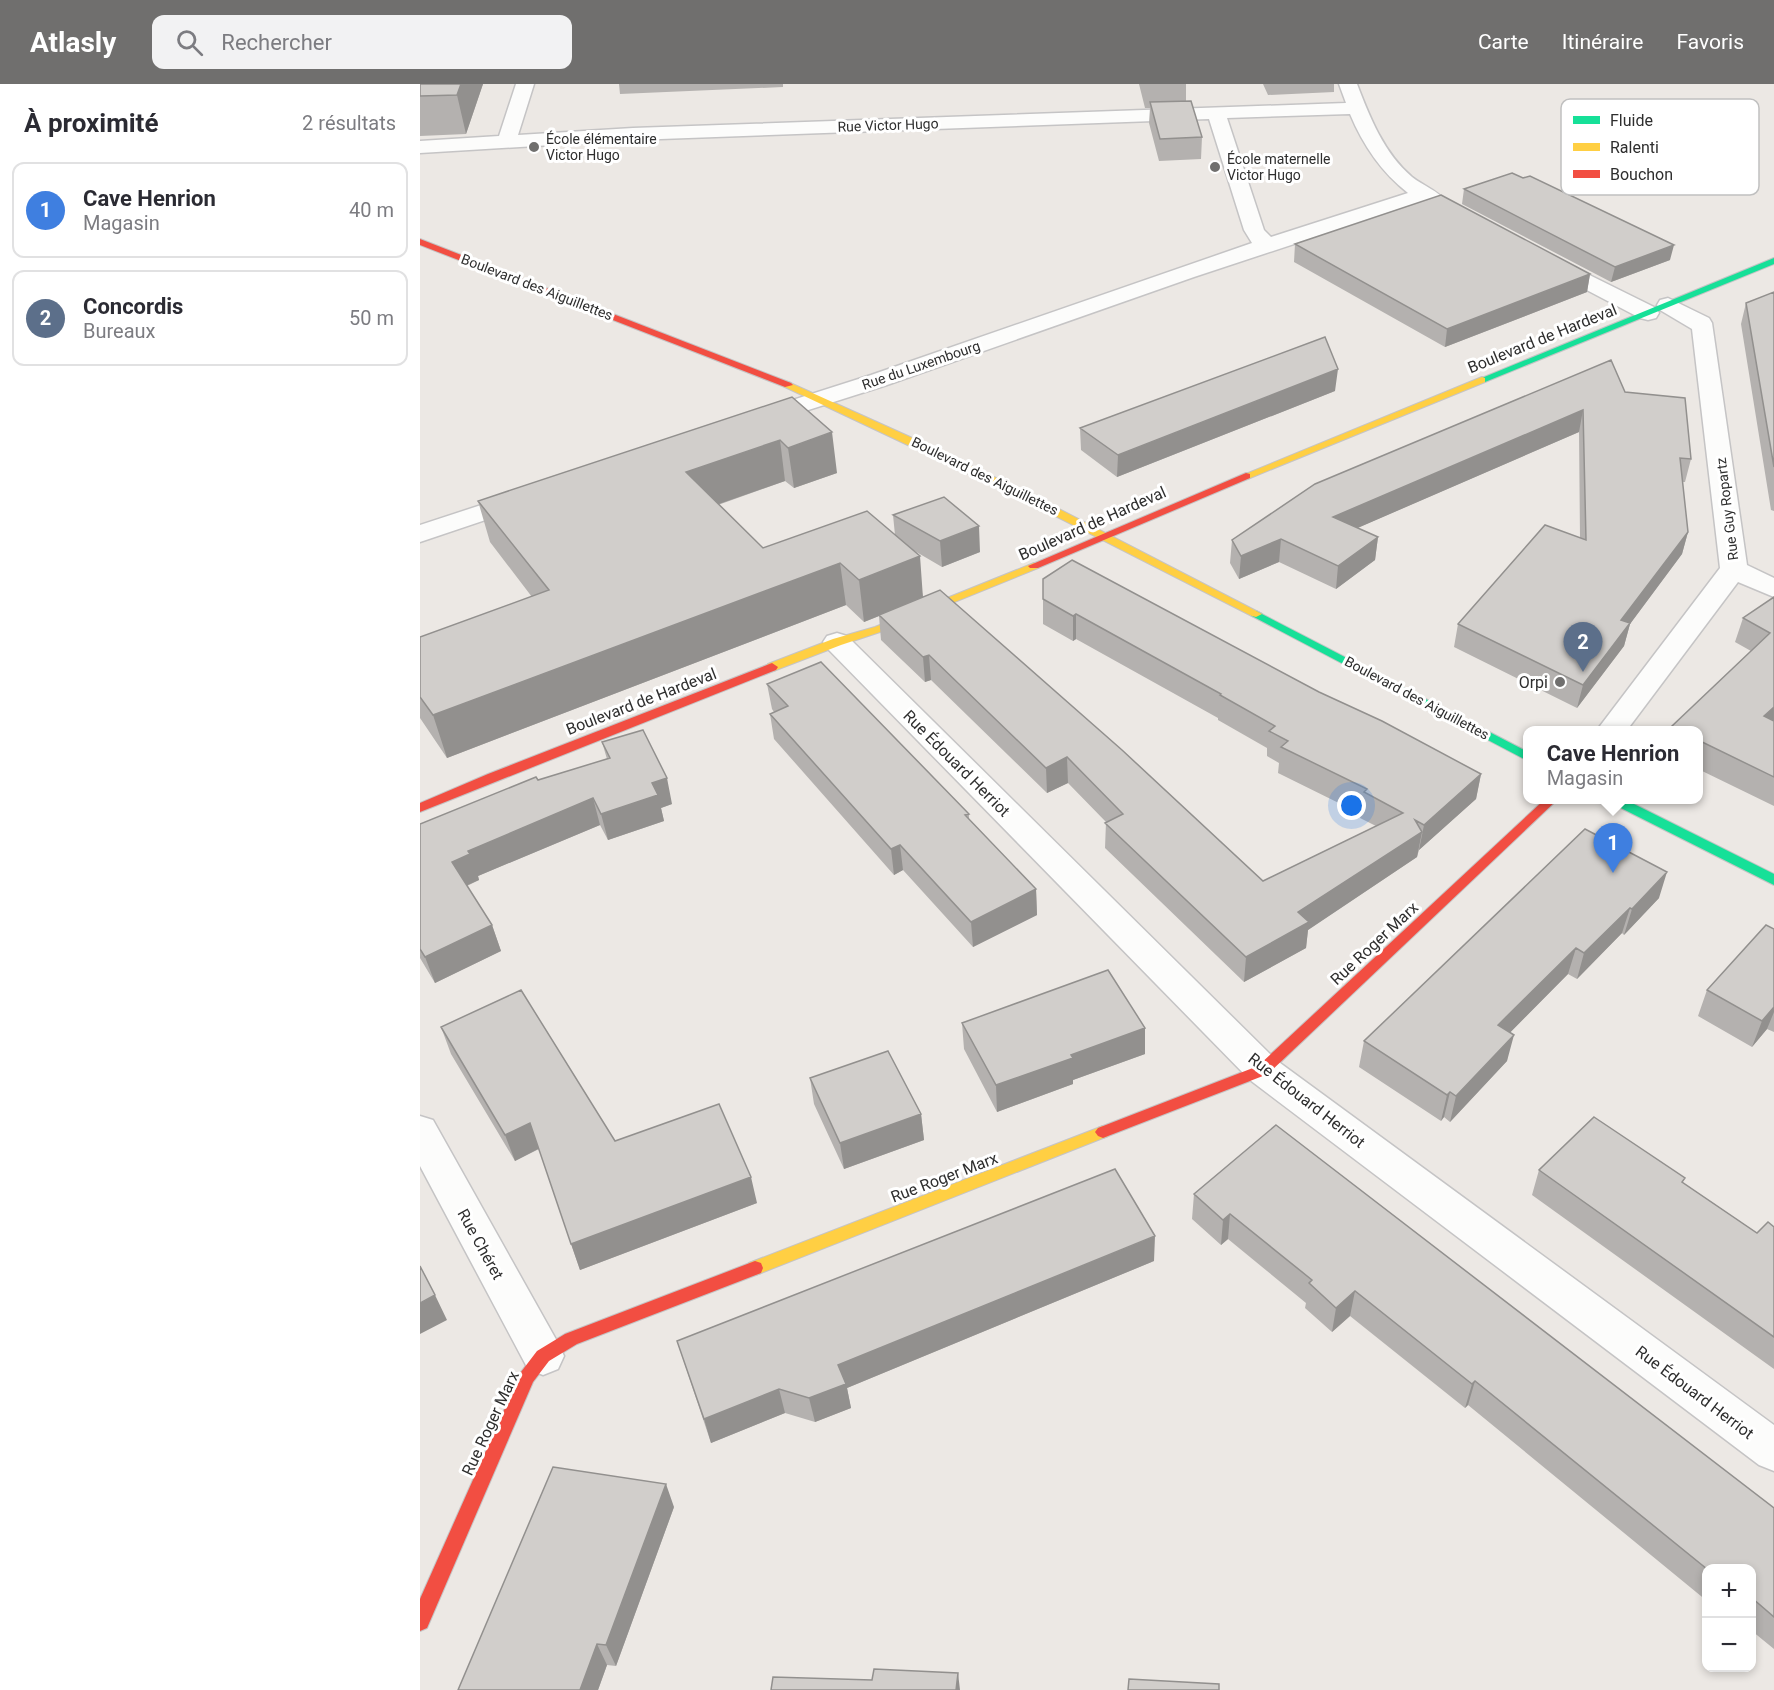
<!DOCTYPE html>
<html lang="fr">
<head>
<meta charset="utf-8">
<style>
	body { margin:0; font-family:Roboto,sans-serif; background:#f2f2f3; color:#2b2b33 }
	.controls { position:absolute; right:18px; bottom:18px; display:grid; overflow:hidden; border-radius:12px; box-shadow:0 3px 9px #0003 }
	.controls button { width:54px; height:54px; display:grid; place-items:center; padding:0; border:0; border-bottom:2px solid #e1e1e2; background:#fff; color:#2b2b33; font:30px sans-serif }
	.you { position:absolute; left:932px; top:722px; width:21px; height:21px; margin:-15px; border:4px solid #fff; border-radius:50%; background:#1a73e8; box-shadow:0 0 0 9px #1a73e833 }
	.badge { display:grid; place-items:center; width:39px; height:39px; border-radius:50%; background:#706f6e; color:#fff; font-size:20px; font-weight:700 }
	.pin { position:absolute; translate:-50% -50px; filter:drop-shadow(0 2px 3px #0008) }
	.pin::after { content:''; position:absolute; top:32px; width:21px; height:18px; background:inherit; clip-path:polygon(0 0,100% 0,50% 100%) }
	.popup { position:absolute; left:1103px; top:642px; width:180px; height:78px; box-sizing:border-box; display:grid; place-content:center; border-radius:12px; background:#fff; filter:drop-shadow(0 2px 4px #0005); font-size:20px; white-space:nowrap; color:#7c7c81 }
	.popup b { font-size:22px; color:#2b2b33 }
	.popup::after { content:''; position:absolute; left:50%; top:100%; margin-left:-12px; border:12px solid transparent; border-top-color:#fff }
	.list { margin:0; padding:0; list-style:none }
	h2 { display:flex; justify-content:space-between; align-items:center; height:78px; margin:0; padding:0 24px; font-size:26px }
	h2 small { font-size:20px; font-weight:400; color:#7c7c81 }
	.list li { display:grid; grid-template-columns:39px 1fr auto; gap:18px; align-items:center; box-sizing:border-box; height:96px; margin:0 12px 12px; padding:0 12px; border:2px solid #e1e1e2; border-radius:12px }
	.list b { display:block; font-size:22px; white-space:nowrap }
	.list p { margin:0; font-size:20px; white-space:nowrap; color:#7c7c81 }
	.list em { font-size:20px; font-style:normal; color:#7c7c81 }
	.icon { flex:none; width:33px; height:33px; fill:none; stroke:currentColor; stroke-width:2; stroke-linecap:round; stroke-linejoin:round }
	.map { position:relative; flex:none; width:1354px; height:1606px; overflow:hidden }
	header { display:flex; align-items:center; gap:36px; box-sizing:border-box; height:84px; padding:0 30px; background:#706f6e; color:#fff }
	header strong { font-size:28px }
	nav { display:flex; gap:33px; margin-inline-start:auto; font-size:21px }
	.search { width:420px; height:54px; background:#f2f2f3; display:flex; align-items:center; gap:15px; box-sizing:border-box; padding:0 21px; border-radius:12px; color:#7c7c81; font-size:22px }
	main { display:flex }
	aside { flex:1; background:#fff }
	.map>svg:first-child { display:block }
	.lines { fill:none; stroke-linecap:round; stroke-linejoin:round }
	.street-casing { stroke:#c5c4c5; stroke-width:3 }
	.fast-casing { stroke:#c5c4c5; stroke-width:2 }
	.slow-casing { stroke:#c5c4c5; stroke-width:2 }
	.jam-casing { stroke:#c5c4c5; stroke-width:2 }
	.street { fill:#fcfcfb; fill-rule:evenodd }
	.fast { fill:#16e098; fill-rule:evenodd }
	.slow { fill:#ffcf43; fill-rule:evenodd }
	.jam { fill:#f24e42; fill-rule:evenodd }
	.wall { fill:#b4b1af }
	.shaded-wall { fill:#92908e }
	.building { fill:#d1cecb; stroke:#92908e; stroke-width:1.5 }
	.poi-dot { fill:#706f6e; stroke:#fff; stroke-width:2 }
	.labels { text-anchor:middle; stroke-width:6; stroke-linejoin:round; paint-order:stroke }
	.far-street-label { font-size:14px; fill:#2e2e2e; stroke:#fff }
	.far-poi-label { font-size:14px; fill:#2e2e2e; stroke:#fff; text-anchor:start }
	.street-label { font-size:16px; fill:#2e2e2e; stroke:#fff }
	.poi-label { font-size:16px; fill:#2e2e2e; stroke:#fff; text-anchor:end }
	.key { fill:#fff; stroke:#c0c0c0; stroke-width:1.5 }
	.key-label { font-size:16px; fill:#2e2e2e }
</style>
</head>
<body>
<header>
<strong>Atlasly</strong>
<div class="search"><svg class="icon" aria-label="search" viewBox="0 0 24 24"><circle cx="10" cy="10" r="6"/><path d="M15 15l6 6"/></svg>Rechercher</div>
<nav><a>Carte</a><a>Itinéraire</a><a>Favoris</a></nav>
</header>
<main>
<aside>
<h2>À proximité<small>2 résultats</small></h2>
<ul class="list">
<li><span class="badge" style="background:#3f7fe0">1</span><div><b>Cave Henrion</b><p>Magasin</p></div><em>40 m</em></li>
<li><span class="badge" style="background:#5c6f8a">2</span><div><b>Concordis</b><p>Bureaux</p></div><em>50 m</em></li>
</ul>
</aside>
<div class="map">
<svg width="1354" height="1606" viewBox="0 0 1354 1606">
	<rect width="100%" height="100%" fill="#ece8e4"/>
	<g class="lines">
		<defs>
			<path id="street" d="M96,0H114L98,51L213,44L926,19L919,0H937C950,34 964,69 992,93C1002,101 1019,107 1026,118L1023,122L1016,124L1001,118L774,193L467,301L338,342L329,340L326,335L329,330L451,291L832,159L824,146L789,35L213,56L0,69V57L79,52ZM930,30C943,61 961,88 988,109L851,153L844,146L807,34Z
				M1129,171L1236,224L1239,229L1236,234L1228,236L1220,234L1121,182L1118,177L1121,172Z
				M1248,214L1289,234L1292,239L1327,481L1354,494V513L1318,498L1207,646H1177L1300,484L1272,245L1240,226L1237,221L1240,216Z
				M104,407L113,410L117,415L113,420L0,458V441Z
				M417,549L427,552L856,976L1354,1341V1387L1339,1381L830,996L407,564L403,558L407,552Z
				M0,1032L13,1036L138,1259L144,1272L138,1285L123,1291L108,1285L0,1082Z"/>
			<path id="fast" d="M1354,174V180L1065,298L1057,296Z
				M836,527L1108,668V677L832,532L830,530Z
				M1190,716H1206L1354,790V801L1191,719Z"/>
			<path id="slow" d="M1062,293L1065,294V298L830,394L826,395L821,392Z
				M368,298L490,353L608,409L842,530L836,533L832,532L600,414L365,303L363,301Z
				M614,479L618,480V484L463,547L421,561L356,586L352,587L346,583L348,580L413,555L455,543Z
				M683,1042L688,1044L691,1048L688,1052L341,1189L335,1191L329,1189L327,1184L329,1179Z"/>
			<path id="jam" d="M0,155L371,299L373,301L365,303L0,161Z
				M826,389L830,390V394L618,484H610L608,482Z
				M352,579L358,583L356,586L0,728V719L68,690Z
				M1124,716H1137L848,990L688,1052L683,1054L678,1052L675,1048L678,1044L838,982Z
				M335,1177L341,1179L343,1184L341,1189L157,1260L129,1277L113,1298L7,1544L0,1547V1515L101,1288L117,1267L145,1250Z"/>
		</defs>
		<use href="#street" class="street-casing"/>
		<use href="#fast" class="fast-casing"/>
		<use href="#slow" class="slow-casing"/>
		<use href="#jam" class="jam-casing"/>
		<use href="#street" class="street"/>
		<use href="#fast" class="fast"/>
		<use href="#slow" class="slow"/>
		<use href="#jam" class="jam"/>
	</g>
	<path class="wall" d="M0,0H63L46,50L0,52Z
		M199,0H363V3L200,10Z
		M719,0H766V17L782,53L781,75L739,77L729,39L730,24H725Z
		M843,0H914V8L848,11Z
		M1044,105L1250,176L1191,198L1042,120Z
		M875,160L1170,190L1167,208L1025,263L874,178Z
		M1354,208V427L1351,426L1321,240L1326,219Z
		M915,307L697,393L661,366L660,344Z
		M1205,308L1271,375L1265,398H1262L1268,448L1262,470L1210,540L1204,562L1157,624L1034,563L1038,540L1160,454L1159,348L937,444L958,453L955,476L916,505L859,478L819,495L810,479L812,456Z
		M372,313L417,389L374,404L365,397L298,421L343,464L475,451L473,431L560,468L522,483L493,466L503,513L843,797L956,742L940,734L941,730L858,689L859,679L847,672V664L798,636V634L656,555L653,557L623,540V515L899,608L1061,690L1056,715L999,766L997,773L888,846L886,864L824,898L685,764L686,738L648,699L627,709L511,596L505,598L461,556L459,532L444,538L426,521L27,674L0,634V553L112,513L70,458L58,417Z
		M1354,513V722L1278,685V646H1250L1251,643L1331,567L1315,558L1323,534Z
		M347,600L549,730V735L616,805L617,831L553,863L483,786L474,791L354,655L350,630L354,628L352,625Z
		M182,658L252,720L241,724L244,737L188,756L180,741L58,792L59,796L47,802L72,841L81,867L15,899L0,874V740L118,696L187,675Z
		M1165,745L1239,814L1204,851L1202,849L1157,895L1148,890L1090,948L1087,977L1030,1038L1024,1033L1021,1037L939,983L944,957Z
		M1354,845V948L1347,945L1332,963L1278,932L1287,906Z
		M542,939L725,944V970L653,996V1000L577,1028L544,965Z
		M21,943L195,1057L337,1119L160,1186L119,1065L95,1077L31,970Z
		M390,994L501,1030L504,1056L424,1085L394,1020Z
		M1119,1086L1263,1099L1337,1149L1354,1143V1285L1112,1111Z
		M774,1110L1354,1424V1565L1332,1547V1485H1287V1517L1048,1321L1045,1324L930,1232L912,1248L885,1224L886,1219L808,1155L801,1161L772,1135Z
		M734,1177L427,1304L431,1324L395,1338L365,1329L291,1359L257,1257Z
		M254,1423L196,1582L187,1581L178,1606H38Z"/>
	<path class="shaded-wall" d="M41,0H63L46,50L37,11Z
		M1254,161L1250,176L1191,198L1195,183Z
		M1170,190L1167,208L1025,263L1027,245Z
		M918,285L915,307L697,393L698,371Z
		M1163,326L1159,348L910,456L913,433Z
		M412,348L417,389L374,404L368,364Z
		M360,356L365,397L273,429L266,388Z
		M559,442L560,468L522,483L520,457Z
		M1268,448L1262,470L1210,540L1204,562L1157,624L1163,601L1201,536Z
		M958,453L955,476L916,505L918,482Z
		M861,455L859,478L819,495L821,472Z
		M500,472L503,514L459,531V532L444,538L439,496Z
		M420,479L426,521L27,674L13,631Z
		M656,530V555L653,557V532Z
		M509,571L511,596L505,598L503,573Z
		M1354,623V639L1344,632Z
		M647,673L648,699L627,709L626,684Z
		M1061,690L1056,715L999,766L1004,741Z
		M247,694L252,720L241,724L244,737L188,756L181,730L232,699Z
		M173,714L180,741L58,792L59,796L41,804L32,778L48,767Z
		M1002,748L997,773L888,846L886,864L824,898L826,873L878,828Z
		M480,761L483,786L474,791L471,765Z
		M1247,788L1239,814L1204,851L1212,825Z
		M616,805L617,831L553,863L551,838Z
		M1210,824L1202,849L1157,895L1164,869Z
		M72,841L81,867L15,899L5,873Z
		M1156,864L1148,890L1072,967L1078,941Z
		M1354,923V928L1347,945L1332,963L1342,937Z
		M725,944V970L653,996V1000L577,1028L576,1001L651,971Z
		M1094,951L1087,977L1030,1038L1036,1012Z
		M1030,1008L1024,1033L1021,1037L1027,1011Z
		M501,1030L504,1056L424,1085L420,1059Z
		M110,1039L120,1064L95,1077L85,1051Z
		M331,1093L337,1119L160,1186L151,1160Z
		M810,1130L808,1155L801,1161L803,1136Z
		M735,1152L734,1177L427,1304L431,1324L395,1338L389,1314L418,1281Z
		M935,1207L930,1232L912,1248L916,1224Z
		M15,1211L27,1236L0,1250V1219Z
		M1055,1297L1048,1321L1045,1324L1052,1300Z
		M359,1305L365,1329L291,1359L284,1335Z
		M246,1400L254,1423L196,1582L186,1561Z
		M177,1560L187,1581L178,1606H160Z
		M538,1589L540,1606H536Z"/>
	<path class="building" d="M0,0H41L37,11L0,12Z
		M771,17L782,53L740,55L730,18Z
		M1092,89L1103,94L1110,92L1254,161L1195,183L1044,105Z
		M1021,111L1170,190L1027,245L875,160Z
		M1354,208V383L1326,219Z
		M905,253L918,285L698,371L660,344Z
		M1191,276L1205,308L1265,314L1271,375L1260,374L1268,448L1201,536L1210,539L1163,601L1038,540L1125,441L1166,456L1163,326L913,433L958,453L918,482L861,455L821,472L812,456L895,400Z
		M372,313L412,348L368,364L360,356L266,388L343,464L447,427L500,472L439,496L420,479L13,631L0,613V553L129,506L58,417Z
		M524,413L559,442L520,457L473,431Z
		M652,476L899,608L962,637L1061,690L1004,741L995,736L1002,748L878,828L889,838L826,873L685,739L703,730L647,673L626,684L509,571L503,573L459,531L520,506L702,666L843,797L983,729L944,708L947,705L861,663L868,657L849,647L855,642L800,611L801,610L656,530L653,532L623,515V495Z
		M1354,513V623L1344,632L1354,637V693L1278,656V646H1259L1251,643L1350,549L1323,534Z
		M401,578L549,730L545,731L616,805L551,838L480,761L471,765L350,630L368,622L347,600Z
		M223,646L247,694L232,699L238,711L181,730L173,714L48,767L50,770L32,778L72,841L5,873L0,865V740L116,693L118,696L190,674L182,658Z
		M1165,745L1247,788L1212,825L1210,824L1164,869L1156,864L1078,941L1094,951L1036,1012L1030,1008L1027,1011L944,957Z
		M1346,841L1354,845V923L1342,937L1287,906Z
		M688,886L725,944L651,971L653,974L576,1001L542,939Z
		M101,906L195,1057L299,1020L331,1093L151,1160L110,1039L85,1051L21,943Z
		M468,967L501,1030L420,1059L390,994Z
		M1174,1033L1265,1094L1262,1098L1337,1149L1348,1138L1354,1143V1253L1119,1086Z
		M856,1041L1354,1424V1533L1332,1514V1485H1287L1055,1297L1052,1300L935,1207L916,1224L889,1199L892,1196L810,1130L803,1136L774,1110Z
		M695,1085L735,1152L418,1281L426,1300L389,1314L359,1305L284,1335L257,1257Z
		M0,1182L15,1211L0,1219Z
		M133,1383L246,1400L186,1561L177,1560L160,1606H38Z
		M454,1585L538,1589L536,1606H351L353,1593L452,1596Z
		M709,1595L799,1600V1606H708Z"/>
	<g class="poi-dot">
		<circle cx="114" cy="63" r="6"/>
		<circle cx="795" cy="83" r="6"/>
		<circle cx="1140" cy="598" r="6"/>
	</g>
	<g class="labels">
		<g class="far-street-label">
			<text transform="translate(468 41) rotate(-2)" y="5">Rue Victor Hugo</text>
			<text transform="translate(117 203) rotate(21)" y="5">Boulevard des Aiguillettes</text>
			<text transform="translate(501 281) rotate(-19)" y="5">Rue du Luxembourg</text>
			<text transform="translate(565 392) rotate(26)" y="5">Boulevard des Aiguillettes</text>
			<text transform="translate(1307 425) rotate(-97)" y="5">Rue Guy Ropartz</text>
			<text transform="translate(997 614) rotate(28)" y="5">Boulevard des Aiguillettes</text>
		</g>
		<g class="far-poi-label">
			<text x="126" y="60">École élémentaire<tspan x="126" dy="16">Victor Hugo</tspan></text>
			<text x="807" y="80">École maternelle<tspan x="807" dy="16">Victor Hugo</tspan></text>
		</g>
		<g class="street-label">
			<text transform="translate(1122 254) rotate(-22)" y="6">Boulevard de Hardeval</text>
			<text transform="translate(672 439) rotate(-24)" y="6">Boulevard de Hardeval</text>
			<text transform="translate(221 617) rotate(-21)" y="6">Boulevard de Hardeval</text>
			<text transform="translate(537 679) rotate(45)" y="6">Rue Édouard Herriot</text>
			<text transform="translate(954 859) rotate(-43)" y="6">Rue Roger Marx</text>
			<text transform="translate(887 1016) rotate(38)" y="6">Rue Édouard Herriot</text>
			<text transform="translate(524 1093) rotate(-21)" y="6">Rue Roger Marx</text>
			<text transform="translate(61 1160) rotate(61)" y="6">Rue Chéret</text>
			<text transform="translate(1275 1308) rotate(37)" y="6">Rue Édouard Herriot</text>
			<text transform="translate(70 1339) rotate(-65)" y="6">Rue Roger Marx</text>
		</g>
		<g class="poi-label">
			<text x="1128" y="604">Orpi</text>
		</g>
	</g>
	<rect x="1141" y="15" width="198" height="96" rx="9" class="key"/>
	<rect x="1153" y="32" width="27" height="8" fill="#16e098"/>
	<rect x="1153" y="59" width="27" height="8" fill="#ffcf43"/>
	<rect x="1153" y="86" width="27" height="8" fill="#f24e42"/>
	<g class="key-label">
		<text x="1190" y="42">Fluide</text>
		<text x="1190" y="69">Ralenti</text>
		<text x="1190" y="96">Bouchon</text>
	</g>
</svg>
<div class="controls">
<button>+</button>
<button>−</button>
</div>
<div class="you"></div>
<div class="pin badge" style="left:1193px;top:789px;background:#3f7fe0">1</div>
<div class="popup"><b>Cave Henrion</b>Magasin</div>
<div class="pin badge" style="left:1163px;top:588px;background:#5c6f8a">2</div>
</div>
</main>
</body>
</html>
